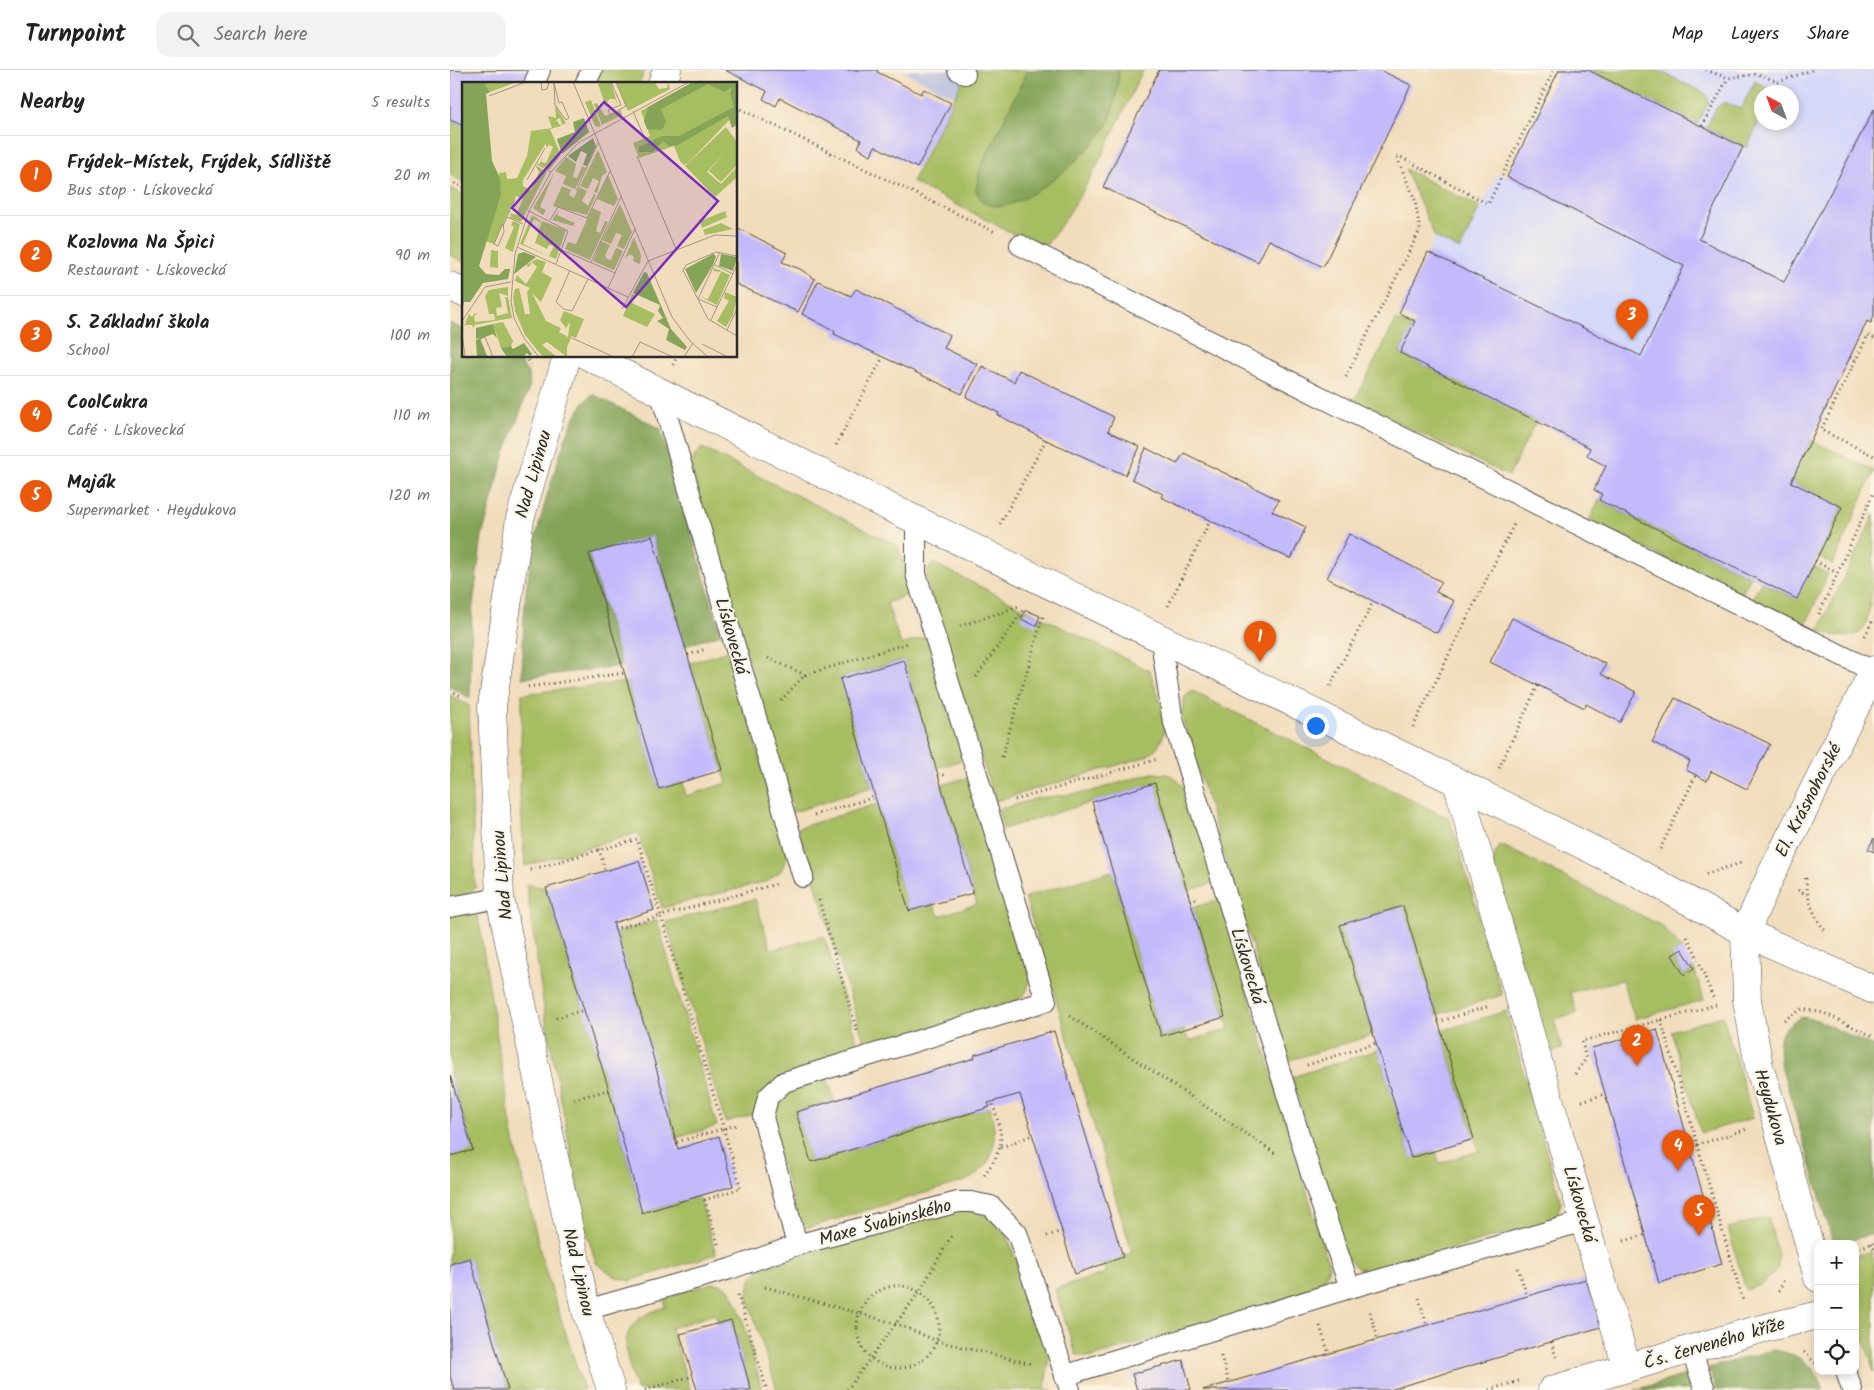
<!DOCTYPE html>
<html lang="en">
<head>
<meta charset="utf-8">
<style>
	body { margin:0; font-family:Kalam,sans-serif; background:#f2f2f2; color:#222 }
	.controls { position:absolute; right:15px; bottom:15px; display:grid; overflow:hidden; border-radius:10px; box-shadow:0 2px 8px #0003 }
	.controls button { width:45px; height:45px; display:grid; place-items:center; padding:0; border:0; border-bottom:1px solid #e0e0e0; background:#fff; color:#222; font:25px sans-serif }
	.compass { position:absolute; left:1304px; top:15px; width:45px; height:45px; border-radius:50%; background:#fff; box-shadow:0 2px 8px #0003; rotate:319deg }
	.you { position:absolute; left:865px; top:655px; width:18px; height:18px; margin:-12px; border:4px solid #fff; border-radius:50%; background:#1a73e8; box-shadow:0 0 0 8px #1a73e833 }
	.badge { display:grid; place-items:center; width:32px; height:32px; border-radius:50%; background:#ea580c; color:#fff; font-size:16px; font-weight:700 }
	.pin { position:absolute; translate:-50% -41px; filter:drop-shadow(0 1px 2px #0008) }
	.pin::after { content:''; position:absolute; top:26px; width:18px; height:15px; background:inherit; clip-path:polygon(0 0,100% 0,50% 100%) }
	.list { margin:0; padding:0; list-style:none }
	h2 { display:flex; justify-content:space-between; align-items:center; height:65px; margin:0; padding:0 20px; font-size:21px }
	h2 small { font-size:16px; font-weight:400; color:#767676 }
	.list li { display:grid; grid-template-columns:32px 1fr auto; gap:15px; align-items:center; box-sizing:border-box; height:80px; padding:0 20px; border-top:1px solid #e0e0e0 }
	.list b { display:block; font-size:19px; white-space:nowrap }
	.list p { margin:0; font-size:16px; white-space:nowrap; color:#767676 }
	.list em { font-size:16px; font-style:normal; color:#767676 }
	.icon { flex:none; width:28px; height:28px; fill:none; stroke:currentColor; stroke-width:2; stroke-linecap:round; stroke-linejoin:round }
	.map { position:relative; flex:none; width:1424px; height:1320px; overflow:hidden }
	header { display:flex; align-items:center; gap:30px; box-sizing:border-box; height:70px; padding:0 25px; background:#fff; border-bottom:1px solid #e0e0e0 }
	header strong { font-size:24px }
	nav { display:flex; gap:28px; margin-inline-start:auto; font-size:18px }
	.search { width:350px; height:45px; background:#f2f2f2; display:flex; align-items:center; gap:12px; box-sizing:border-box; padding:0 18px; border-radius:15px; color:#767676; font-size:19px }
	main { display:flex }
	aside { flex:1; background:#fff }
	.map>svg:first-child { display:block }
	.built { fill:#d5d8f9; fill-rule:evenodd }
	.industrial { fill:#bdc3de }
	.green { fill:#a7bd62; stroke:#697446 }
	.forest { fill:#85a458; stroke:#586842 }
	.building { fill:#c3bafc }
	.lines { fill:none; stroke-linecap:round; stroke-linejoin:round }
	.lane-casing { stroke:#494641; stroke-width:22 }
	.street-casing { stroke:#494641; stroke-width:29 }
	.secondary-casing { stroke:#494641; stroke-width:29 }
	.path { stroke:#494641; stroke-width:3; stroke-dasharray:1 4; stroke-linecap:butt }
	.lane { stroke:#fff; stroke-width:20 }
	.street { stroke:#fff; stroke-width:28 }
	.secondary { stroke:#fff; stroke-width:28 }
	.labels { text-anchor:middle; stroke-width:4; stroke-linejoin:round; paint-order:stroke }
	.street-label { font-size:18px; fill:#2b2b2b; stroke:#fcf5e5 }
	.inset-road { fill:none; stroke:#a29581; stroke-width:1 }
	.view { fill:#7b2cbf; fill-opacity:0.15; stroke:#7b2cbf; stroke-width:2.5 }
	.inset-edge { fill:none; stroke:#2b2b2b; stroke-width:2.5 }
</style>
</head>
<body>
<header>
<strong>Turnpoint</strong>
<div class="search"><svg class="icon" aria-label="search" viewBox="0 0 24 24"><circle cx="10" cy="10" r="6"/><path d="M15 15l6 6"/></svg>Search here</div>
<nav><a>Map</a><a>Layers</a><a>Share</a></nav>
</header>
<main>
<aside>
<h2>Nearby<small>5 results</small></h2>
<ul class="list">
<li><span class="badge">1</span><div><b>Frýdek-Místek, Frýdek, Sídliště</b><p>Bus stop · Lískovecká</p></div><em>20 m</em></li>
<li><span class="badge">2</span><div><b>Kozlovna Na Špici</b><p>Restaurant · Lískovecká</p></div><em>90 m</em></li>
<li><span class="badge">3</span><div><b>5. Základní škola</b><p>School</p></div><em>100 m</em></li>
<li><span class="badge">4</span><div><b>CoolCukra</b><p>Café · Lískovecká</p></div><em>110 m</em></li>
<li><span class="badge">5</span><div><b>Maják</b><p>Supermarket · Heydukova</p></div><em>120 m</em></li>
</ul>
</aside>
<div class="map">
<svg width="1424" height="1320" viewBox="0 0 1424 1320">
	<rect width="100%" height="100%" fill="#fcf5e5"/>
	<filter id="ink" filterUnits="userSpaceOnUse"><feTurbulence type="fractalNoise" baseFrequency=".02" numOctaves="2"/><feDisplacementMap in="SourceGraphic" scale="10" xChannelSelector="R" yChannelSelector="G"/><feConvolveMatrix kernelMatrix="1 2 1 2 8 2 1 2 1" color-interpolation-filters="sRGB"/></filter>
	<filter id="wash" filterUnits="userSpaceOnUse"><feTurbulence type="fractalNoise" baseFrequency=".0096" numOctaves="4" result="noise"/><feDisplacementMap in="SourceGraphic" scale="20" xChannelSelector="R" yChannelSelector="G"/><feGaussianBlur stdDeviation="1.12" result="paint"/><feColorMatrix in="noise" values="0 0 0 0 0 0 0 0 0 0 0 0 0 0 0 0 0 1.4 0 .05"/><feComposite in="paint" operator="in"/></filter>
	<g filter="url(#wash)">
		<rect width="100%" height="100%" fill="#f1dcbb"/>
		<path class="built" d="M1109,0H1424V246L1421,253L1417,252L1341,411L1392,437L1347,529L1149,430L1152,424L1144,420L1156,396L1137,386L1140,378L950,283L965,251L949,243L985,167L1010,180L1048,103L1057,107ZM1312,22H1342V52H1312Z"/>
		<path class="industrial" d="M450,0H518L505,27Z"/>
		<path class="green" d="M142,0H195L189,14H135Z
			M518,0H693C664,60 638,123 596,175L572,168L462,112Z
			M1138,0H1207L1255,23L1259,32L1247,54Z
			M1305,11L1324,22H1312L1311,47L1297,78L1256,58L1266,38L1274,32L1291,39Z
			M0,50L14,56V112L0,105Z
			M955,99L1030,137L1010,180L985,167Z
			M0,118L14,125V192L0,185Z
			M946,250L962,257L950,283L1086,351L1059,406L916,337L906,328Z
			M1361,370L1424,401L1383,494L1367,487L1392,437L1341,412Z
			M252,378L448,476L462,523L437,533L451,575L476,567L513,690L486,698L454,590L391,608L422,717L344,742L241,398L245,385Z
			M1149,430L1301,507L1291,525L1139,451Z
			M1424,445C1424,470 1424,543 1413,560C1402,571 1380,565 1368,561Z
			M483,493L700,601C709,630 730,667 695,687L545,731L476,508L478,500Z
			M1363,496L1378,504L1355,556L1302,529L1311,512L1346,529Z
			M278,581L338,785L331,801L318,811L212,838L188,763L75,796L70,725L72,624L177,612L209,719L233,712L236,726L277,713L240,593Z
			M742,621L1000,749L1052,925L986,945L952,836L890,856L923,965L837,991L731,644L735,627Z
			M0,625L19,636L25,818L19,824L0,828Z
			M702,703L717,704L724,707L737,720L766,812L737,821L705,713L553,759L548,740L588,728L639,722Z
			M519,707L580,906C579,916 577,925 568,930L416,978L348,758L427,734L459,840L483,834L489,846L527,834L491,715Z
			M1051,775L1212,856L1232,879L1222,885L1234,905L1244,898L1254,930L1185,949L1172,910L1120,922L1127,943L1104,949L1112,979L1097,983L1043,794L1045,784Z
			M662,801L711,966L734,960L739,971L779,959L742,838L770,829L879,1196L875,1211L860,1222L642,1287L626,1285L605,1219L656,1203L653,1194L682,1182L575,827Z
			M76,814L96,818L159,1020L192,1143L249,1126L266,1184L179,1211L166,1207L146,1193L135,1157L95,945Z
			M305,829L321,880L374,866L410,981L331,1006L305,1044L275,1052L216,852Z
			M16,842L28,846L62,1062L93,1193L134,1320H58L20,1188L0,1194V1086L23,1079L0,1004V845Z
			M207,850L267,1056L226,1068L197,964L166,863Z
			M1056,941L1111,1133L1106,1146L1100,1151L921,1202L907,1198L894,1184L842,1007L928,980L961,1088L985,1081L990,1093L1029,1081L991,961Z
			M1273,946L1303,1048L1251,1063L1221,961Z
			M377,1007L384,1030L346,1042L361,1092L540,1037C548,1068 548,1096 515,1111L357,1158L350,1153L320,1055L324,1035L338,1020Z
			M503,1140H519L534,1145L539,1148L557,1165L599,1287L595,1319L602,1320H327L298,1229C298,1215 300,1206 313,1198Z
			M1318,1147L1328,1184V1200L1310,1215L1296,1220L1278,1158Z
			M1421,1181L1424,1192V1302L1405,1239V1186Z
			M262,1213C269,1214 275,1214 280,1220C291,1235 306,1299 312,1320H301L281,1250L268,1253L265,1244L221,1258L240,1320H187C173,1280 164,1252 215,1237L214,1228Z"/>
		<path class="forest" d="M578,0H669C668,15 666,35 660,49C648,78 583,132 552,136C546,137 538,134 533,133L526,121L530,99Z
			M0,253L14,260V286H65L78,303L80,315L54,386L32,466L22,542L20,628L0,617Z
			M142,324L210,358L271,564L235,576L202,466L139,485L172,596L72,608C73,582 73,557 75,531C80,483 93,437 108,391C116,367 123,342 142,324Z
			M1351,947L1367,950L1424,977V1164L1384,1174L1330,992C1328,967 1328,960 1351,947Z
			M1322,1280C1348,1283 1366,1294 1374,1320H1266L1259,1298Z
			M1239,1304L1244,1320H1185Z"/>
		<g id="blocks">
			<path class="building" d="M0,0L14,1L90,0L84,14H14V56L0,50Z
				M275,0H428L427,2L471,24L474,19L501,33L467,98L425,76L421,85L408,78L411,70L330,28L326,36L313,29L317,21Z
				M709,0H930L961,15L873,197L819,170L808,192L653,117Z
				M1109,0H1138L1293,77L1249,169L1334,212L1424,39V246L1421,253L1417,251L1341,412L1392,437L1347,529L1149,430L1152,424L1144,420L1156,396L1137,386L1140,378L950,283L965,251L949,243L978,182L1191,286L1234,196L1057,107Z
				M286,157L337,183L332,192L350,199L365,209L348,242L286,214Z
				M368,211L401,226L406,219L500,265L494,278L527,294L512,324L384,264L385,261L352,244Z
				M532,296L564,312L569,300L664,347L658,361L690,377L675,405L596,370L548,345L549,343L516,327Z
				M696,378L727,394L734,383L829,430L822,441L856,457L841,489L711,427L713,424L682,409Z
				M899,464L992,512L986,522L1004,531L987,563L877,508Z
				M202,466L272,700L209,719L139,484Z
				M576,540L590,546L586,556L571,549Z
				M1062,548L1156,594L1151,604L1186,622L1170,652L1136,634L1135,638L1040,592Z
				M454,590L523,823L459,841L390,609Z
				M1225,628L1320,674L1297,719L1261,701L1257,711L1246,705L1236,700L1240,691L1202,672Z
				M705,713L775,947L711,966L642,732Z
				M1424,768V782L1418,779Z
				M189,791L204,840L163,853L197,964L228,1079L269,1066L283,1116L192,1143L159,1020L96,818Z
				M953,836L1024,1069L961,1088L890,855Z
				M1232,879L1244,898L1234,905L1222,885Z
				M1207,959L1272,1194L1209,1213L1142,978Z
				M604,961L673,1187L625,1204L570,1024L538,1033L540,1037L361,1092L346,1042L525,988L524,985Z
				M0,1005L23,1080L0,1086Z
				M20,1188L43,1269L58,1320H4L0,1306V1194Z
				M1136,1209L1151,1257L949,1317L940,1320H753Z
				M281,1250L301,1320H247L230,1264Z
				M733,1290L741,1320H687L682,1304Z"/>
		</g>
	</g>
	<g filter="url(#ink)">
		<use href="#blocks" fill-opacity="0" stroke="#494641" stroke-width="1"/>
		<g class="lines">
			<defs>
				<path id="lane" d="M508,0L515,4
					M84,14L90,0
					M135,14L142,0
					M570,175L883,333L1423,601
					M211,325L353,807
					M711,570L722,646L862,1107L900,1218
					M0,837L50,828
					M347,1175L313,1047L318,1027L334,1012L596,931L466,504V450
					M136,1240L280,1199L347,1175L508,1132H521L541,1136L567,1163L620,1320
					M1241,1279L1255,1320
					M1396,1301L1402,1320
					M615,1307L629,1301L900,1218L1135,1151"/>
				<path id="street" d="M212,14L217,0
					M117,286L70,449L42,636L50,828L136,1240L161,1320
					M1007,712L1177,1298
					M1368,1208L1326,1050L1309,996L1297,930L1295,862L1321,805L1424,600
					M1102,1320L1303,1261L1368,1245"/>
				<path id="secondary" d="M0,216L14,223
					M138,286L435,435L1007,712L1179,798L1295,862L1424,920"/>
			</defs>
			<use href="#lane" class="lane-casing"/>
			<use href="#street" class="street-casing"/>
			<use href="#secondary" class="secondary-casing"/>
			<path class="path" d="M1256,0L1278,8L1308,4L1328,12L1362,0
				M286,37L547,163
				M1252,56L1278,8
				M947,85L1038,134L1104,0
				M0,111L14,118
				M1424,268L1418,265L1371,360L1424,386
				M76,286L81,295
				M1400,287L1405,290
				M223,295L227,286
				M896,307L970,160L965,130L946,85
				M1376,337L1381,339
				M386,375L433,287
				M550,454L596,370
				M1365,491L1387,503
				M718,536L760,451
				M1369,544L1424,422
				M510,556L570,536
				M1415,566L1424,548
				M238,585L256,579
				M318,588L355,605
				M526,607L575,538
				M880,616L923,532
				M78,617L174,603
				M0,620L11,626
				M331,630L355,605L458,573
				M963,657L1064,454
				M552,687L593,546
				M1049,698L1088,615
				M488,706L497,704
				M565,730L708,689
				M364,745L425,727
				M149,779L155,800
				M1210,779L1246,705
				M80,800L187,769L211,846L326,814
				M1256,804L1291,793
				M1356,808C1357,830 1363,845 1376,862
				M1348,820L1357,825
				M369,830L407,961
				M740,831L748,828
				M164,859L211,846L291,1118L255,1130L268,1174
				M1237,867L1245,882L1264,930
				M620,946L825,1083
				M106,948L134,940
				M1211,950L1293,1231
				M1334,950L1352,939L1374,943L1424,967
				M988,952L1040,936
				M857,995L926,973
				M1125,1004L1136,989L1132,971L1266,935
				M124,1029L159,1020
				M1132,1031L1155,1024
				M227,1072L286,1055
				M1247,1075L1297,1059
				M551,1077L583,1065
				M534,1105C557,1075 553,1067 542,1032
				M597,1166L612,1161
				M1174,1171L1195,1165
				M1422,1173L1424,1179
				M1405,1179L1424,1173
				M1068,1198L1077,1226
				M407 1257a41 41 0 1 1 82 0a41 41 0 1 1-82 0Z
				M315,1217L447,1254L487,1271L582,1294
				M1329,1221L1334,1209
				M288,1225L317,1320
				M969,1228L977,1256
				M920,1242L928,1270
				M870,1256L879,1284
				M1101,1272L1106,1287
				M1354,1282L1368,1296
				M771,1286L779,1312
				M943,1319V1320
				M195,1320L243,1306
				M397,1320L470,1221L503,1163
				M1039,1320L1072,1310"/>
			<use href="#lane" class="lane"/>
			<use href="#street" class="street"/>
			<use href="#secondary" class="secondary"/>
		</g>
	</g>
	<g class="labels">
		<g class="street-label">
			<text transform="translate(83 404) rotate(-74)" y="6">Nad Lipinou</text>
			<text transform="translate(282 566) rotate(74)" y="6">Lískovecká</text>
			<text transform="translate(1358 730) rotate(-63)" y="6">El. Krásnohorské</text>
			<text transform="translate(52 805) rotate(-95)" y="6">Nad Lipinou</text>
			<text transform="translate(798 896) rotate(73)" y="6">Lískovecká</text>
			<text transform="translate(1321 1037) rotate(74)" y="6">Heydukova</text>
			<text transform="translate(1130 1134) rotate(74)" y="6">Lískovecká</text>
			<text transform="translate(435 1152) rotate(-15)" y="6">Maxe Švabinského</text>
			<text transform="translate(129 1202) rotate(77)" y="6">Nad Lipinou</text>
			<text transform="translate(1264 1273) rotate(-16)" y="6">Čs. červeného kříže</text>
		</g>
	</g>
	<g transform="translate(12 12)">
		<rect width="275" height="275" fill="#f1dcbb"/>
		<path d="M22,0H55L28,10ZM141,0H149L156,24L153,17H148L143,22L136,2ZM154,0H193L197,7L205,6L206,0L208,7L166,29ZM231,0H275V30L226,81L222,83L218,79L212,64L177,76L171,61L188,54L179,29ZM129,18L139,44L137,45L133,44L123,20ZM135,21L143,34L159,28L160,33L140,43L132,22ZM93,23L104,41L100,43L98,36L94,38L99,44L88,47L99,73L87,88L77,82L81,75L79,80L84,81L91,65L87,63L84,66V61L61,98V104L69,108L77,90L73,83L85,90L59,140L48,136L49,131L54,133L61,117L54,114L32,162L23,159L39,113L37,91L44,90L45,97L55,96L65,74L69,49L90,46L86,34L94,36ZM264,45L275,60V83L259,100L247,89L263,70L245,90L259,102L275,85V95L253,115L223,84ZM136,68L145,90L140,94L135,111L132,110L137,99L131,96L126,107L118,104ZM104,75L114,82L111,95L115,96L120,84L124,86L113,107L101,102L104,94L93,89ZM92,91L78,125L84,128L81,133L71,126ZM146,93L156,117L152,124L135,117ZM100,104L109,108L107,113L112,116L117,105L125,109L120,119L126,124L132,112L134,113L125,133L91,124ZM158,122L170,150L162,167L155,164L160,153L154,151L149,162L140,158ZM130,126L139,130L134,149L138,151L143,139L146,140L128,178L103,167L106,160L114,162ZM97,128L95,133L113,141L111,144L90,138ZM263,129L265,135L240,146L238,139ZM70,133L79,139L73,153L78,140L72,137L61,162L87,174L92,164L87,163L85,167L73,161L80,139L104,148L94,177L58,162ZM51,139L58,142L51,170L43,166L52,145L49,143ZM259,141L271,147L243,153L241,148ZM172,155L179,173L178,182L171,179L172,175L168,172L163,176ZM139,159L148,163L143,174L145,177L149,178L154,166L161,169L152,188L131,179ZM29,168L36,169V186L28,185ZM75,177L84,180L80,190L90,196L79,220L70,211L84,239L99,246L97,250L106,255L108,240L104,246L98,238L102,229L122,237L114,256L110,254L105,265V275L85,260L80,263L95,275H81L63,253L53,229L51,215L53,207L57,206L63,232H68L65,210L68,206L53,199L55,193L64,202L75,185L70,180L67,185L64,183ZM252,186L268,193L255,223L239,215L246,217L259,190L251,189ZM46,205V214L37,211L40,225L34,226L35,234L46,231L43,215H46L50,236L12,243V247L10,243H3L1,247L7,232L10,235L12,232L16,231L12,234L13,240L33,238L32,232H27L23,214L27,208ZM263,210L275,215L271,233L264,245L255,239L267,219L262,216ZM170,212L173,213L170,221L193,232L185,245L161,234ZM41,240L51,259L49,264L39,266L31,242Z" fill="#a7bd62"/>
		<path d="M0,0H22L28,10L24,12L30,79L38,96L39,113L17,184L24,192L37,193L43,187H48L46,197L21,201L8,220H2L0,229ZM231,0L275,1V43L270,46L266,34L216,63L207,64L201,59L191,70H177V65L200,54H217L272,25L268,12L270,5L262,10L246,2L199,27L204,40L200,48L185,47L182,39L186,25ZM122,36L127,50L100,72L95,57L113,50L111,40ZM131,56L134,64L125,84L121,83L125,72L119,69L114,80L106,74ZM62,170L74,175L52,192L56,172ZM251,172L254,174L251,183L234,211L223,187ZM259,172L275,175L271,189L257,184ZM182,190L185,191L209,247L225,265L223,268L204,258L207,247L195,239L201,236L196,229L198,223L171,211ZM31,242L35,256L31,252L18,257L25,275H15L14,258L18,256L14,257V246ZM62,261L70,272L68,274L65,271L61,275H45L39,266L49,264L51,267Z" fill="#85a458"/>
		<path class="inset-road" d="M79,0L80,8L85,7L87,0M111,0L210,235L228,259L246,275M149,0L159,23L146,28L148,33L164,24L154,0M92,1L97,21L100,20L107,36L104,38L93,23ZM27,14L64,0M171,29L183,57M175,74L214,167M75,82L89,90M65,98L83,66M114,109L136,61M67,129L106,149L94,182M45,135L61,142M88,138L96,125L125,136L148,89M41,141L42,150L36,164L32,162ZM41,144L53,117M55,165L166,215M100,168L153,191M275,174L254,170L224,183L221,188L246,237L275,254M129,180L159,115M253,183L271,192M108,188L94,220L102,227L110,229L126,197M146,206L173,147M255,225L236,217L258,170M160,227L186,179L253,153L275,154M249,238L275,183M0,239L23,205L49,200M265,248L275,227M0,253L3,273L0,274M110,256L152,275M18,257L23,255L31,275M18,257L25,275M240,262L266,275M77,275L62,256L52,236L49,219L53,172L67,129L89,90L116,61L227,0M170,275L178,260L211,275M222,275L231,261"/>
		<path class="view" d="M142,20L256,119L164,225L50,126Z"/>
		<rect width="275" height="275" class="inset-edge"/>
	</g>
</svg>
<div class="controls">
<button>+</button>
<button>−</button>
<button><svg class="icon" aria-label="locate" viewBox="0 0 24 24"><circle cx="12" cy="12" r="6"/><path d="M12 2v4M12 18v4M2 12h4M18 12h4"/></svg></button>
</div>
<svg class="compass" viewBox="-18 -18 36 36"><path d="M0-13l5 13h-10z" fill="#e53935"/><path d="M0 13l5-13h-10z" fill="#767676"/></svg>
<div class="you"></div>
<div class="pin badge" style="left:810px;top:592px">1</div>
<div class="pin badge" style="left:1187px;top:996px">2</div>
<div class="pin badge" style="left:1182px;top:270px">3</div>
<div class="pin badge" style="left:1228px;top:1101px">4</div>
<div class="pin badge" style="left:1249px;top:1166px">5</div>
</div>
</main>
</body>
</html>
